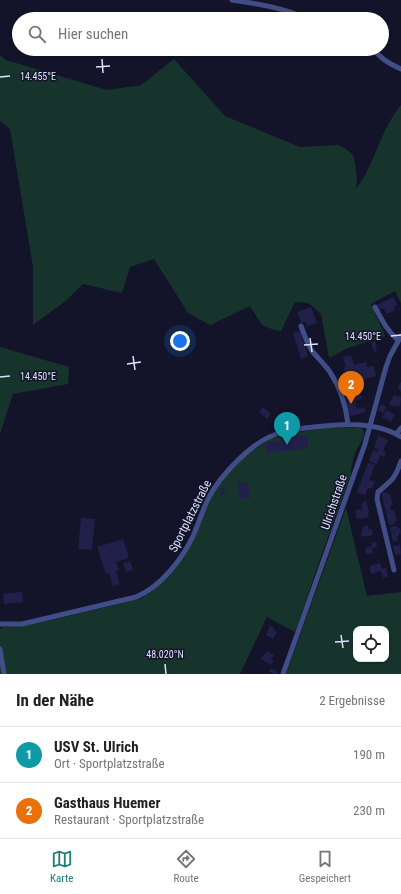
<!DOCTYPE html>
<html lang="de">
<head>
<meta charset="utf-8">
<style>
	body { margin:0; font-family:"Roboto Condensed",sans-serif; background:#f2f2f2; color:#202124 }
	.controls { position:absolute; right:12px; bottom:12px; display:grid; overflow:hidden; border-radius:8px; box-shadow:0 1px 3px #0004 }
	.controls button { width:36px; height:36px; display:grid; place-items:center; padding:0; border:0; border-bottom:1px solid #e0e0e0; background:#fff; color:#202124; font:20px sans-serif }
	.you { position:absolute; left:180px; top:341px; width:14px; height:14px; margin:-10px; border:3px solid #fff; border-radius:50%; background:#1a73e8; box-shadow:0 0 0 6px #1a73e833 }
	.badge { display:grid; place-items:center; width:26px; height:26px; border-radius:50%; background:#1c7e75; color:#fff; font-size:13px; font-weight:700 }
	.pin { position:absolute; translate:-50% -33px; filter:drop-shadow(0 1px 2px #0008) }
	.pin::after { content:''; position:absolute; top:21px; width:14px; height:12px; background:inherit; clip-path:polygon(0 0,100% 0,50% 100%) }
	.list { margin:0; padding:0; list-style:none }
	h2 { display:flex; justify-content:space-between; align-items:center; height:52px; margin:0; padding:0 16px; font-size:17px }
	h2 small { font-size:13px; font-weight:400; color:#757577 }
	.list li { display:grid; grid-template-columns:26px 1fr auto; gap:12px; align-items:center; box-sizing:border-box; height:56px; padding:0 16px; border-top:1px solid #e0e0e0 }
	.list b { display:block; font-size:15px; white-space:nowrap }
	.list p { margin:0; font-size:13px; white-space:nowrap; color:#757577 }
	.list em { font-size:13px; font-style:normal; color:#757577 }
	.icon { flex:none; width:22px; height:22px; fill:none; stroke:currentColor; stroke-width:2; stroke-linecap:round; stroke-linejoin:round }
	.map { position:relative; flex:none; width:401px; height:674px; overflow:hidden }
	.search { position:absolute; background:#fff; box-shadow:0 1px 3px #0004; left:12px; right:12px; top:12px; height:44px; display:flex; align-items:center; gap:10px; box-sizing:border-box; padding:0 14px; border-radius:22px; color:#757577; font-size:15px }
	.sheet { height:164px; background:#fff }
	nav { display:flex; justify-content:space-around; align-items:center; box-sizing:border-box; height:56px; border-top:1px solid #e0e0e0; background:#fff; font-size:11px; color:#757577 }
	nav a { display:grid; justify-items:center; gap:2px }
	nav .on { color:#1c7e75 }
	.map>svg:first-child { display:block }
	.green { fill:#16332c; fill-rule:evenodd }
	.building { fill:#20204a }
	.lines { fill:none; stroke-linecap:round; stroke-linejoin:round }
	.minor { stroke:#414d86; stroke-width:5 }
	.ticks { fill:none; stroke:#dee1fd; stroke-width:1.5 }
	.labels { text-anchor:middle; stroke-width:3; stroke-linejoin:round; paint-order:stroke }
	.street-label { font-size:12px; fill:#dee1fd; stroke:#13142a }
	.ticks-label { font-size:10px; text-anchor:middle; fill:#dee1fd; stroke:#13142a; stroke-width:3; stroke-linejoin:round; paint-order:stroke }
</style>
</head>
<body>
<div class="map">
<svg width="401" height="674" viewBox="0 0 401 674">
	<rect width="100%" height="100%" fill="#13142a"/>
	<path class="green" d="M0,55L6,60L107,90L141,85L174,59L225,116L300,147L338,145L346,149L353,155L355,163L357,180L356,189C375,164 380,130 401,105V303L395,291L371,304L385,336L348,348L329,358L321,314L309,303L295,302L281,331L274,330L262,325L250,306L210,325L188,313L154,259L130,267L122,293L83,284L67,300L33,325V267L10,129L0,121Z
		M0,347L69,367L68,384L13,394L0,434Z
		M335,427L361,428L364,431C365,439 360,443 357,449C353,458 351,465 351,475L324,548L295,632L267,617L240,674H0V629L3,627L23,626L48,621L127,602L141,598L150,593L160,584L174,569L212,496L226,476L245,456L270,439L293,433Z
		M346,508L367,596L401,592V674H286ZM356,629H386V659H356Z"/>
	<path class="building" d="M393,297L397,305L394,307L395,310L387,314L383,308L379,310L377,305Z
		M311,307L317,323L307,326L306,322L301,323L297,312Z
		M300,331L308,356L301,359L293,333Z
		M375,341L377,351L374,352L371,342Z
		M351,355L354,365L366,362L367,367L374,366L376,376L345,383L343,373H345L344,367H346L343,357Z
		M401,382V391L397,388Z
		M361,394L362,399L355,401L357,409L364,407L366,412L350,416L345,397Z
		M394,395L398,397L399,396L401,397L400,407L396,405L395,407L389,404Z
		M381,404L386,407L383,413L378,410Z
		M263,407L271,414L267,419L259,412Z
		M386,410L395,415L391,422L382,417Z
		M307,435L308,448L267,453L266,443L289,440V438Z
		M378,436L388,440L383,451L386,452L384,457L380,455L377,464L369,461L373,450L378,452L379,450L374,448Z
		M368,463L375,465L369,480L375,482L373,487L371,489L368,488L365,495L357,492Z
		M248,482L250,498L240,499L238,483Z
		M222,488L226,490L223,495L219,493Z
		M387,492L388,494H390L393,505L390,506L392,511L394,510L397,521L394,522L395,524L389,525L382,496V493Z
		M366,500L369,512H368L369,517L357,519L355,510L362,509L361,504Z
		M81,518L95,519L92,550L78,549Z
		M368,525L369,530L372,529L373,535L362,537L361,532L363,531L362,527Z
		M397,526L398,529L400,528L401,533H399V536H397L398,540L393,542L390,527Z
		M123,539L129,558L116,562L119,570L116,571L120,584L113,586L109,573L106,574L97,547Z
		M376,542L377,547L372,548L373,553L366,554L365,548L372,546L371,543Z
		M400,545L401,554L395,555L393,546Z
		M130,561L133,570L126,572L123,563Z
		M380,563L382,569L386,568L388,577L383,578L381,571L371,574L369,566Z
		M22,592L23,602L4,604L3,594Z
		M270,626L274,628L273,630L277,632L273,639L266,635Z
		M267,651L274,655L271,659L274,661L271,665L261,659Z
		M271,668L278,672L276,674H273L269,671Z"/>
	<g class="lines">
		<path class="minor" d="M232,0C260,4 283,8 309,19
			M373,49C383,60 388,63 401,69
			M375,307C382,320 387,331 398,340
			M301,326C304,334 307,343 312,351C318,358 325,365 330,372C340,387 346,407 348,424
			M396,434L401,428
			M394,570L377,499L378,492C392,480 395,479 401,461
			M0,624H22L35,621L136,597C161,587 183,558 194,534C199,522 203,509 209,497C221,475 250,444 274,435C289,428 308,428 324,426C350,423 379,423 401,437
			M0,649L4,674
			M283,674L365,444L386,367L390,356L401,336"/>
	</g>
	<path class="ticks" d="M102,59L103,73M96,67L110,66M0,77L10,76M391,336L401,335M310,338L312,352M304,345L318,344M133,356L135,370M127,364L141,362M0,377L10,376M341,635L343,648M335,642L349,641M165,664L166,674"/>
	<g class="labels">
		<g class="street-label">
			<text transform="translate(334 502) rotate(-71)" y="4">Ulrichstraße</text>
			<text transform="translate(190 516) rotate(-63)" y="4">Sportplatzstraße</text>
		</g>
	</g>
	<g class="ticks-label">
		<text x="38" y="80">14.455°E</text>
		<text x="363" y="340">14.450°E</text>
		<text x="38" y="380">14.450°E</text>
		<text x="165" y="658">48.020°N</text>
	</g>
</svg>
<div class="controls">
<button><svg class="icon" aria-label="locate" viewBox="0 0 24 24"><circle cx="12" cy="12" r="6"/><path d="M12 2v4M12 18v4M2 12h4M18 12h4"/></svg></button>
</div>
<div class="you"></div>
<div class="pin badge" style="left:287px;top:445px;background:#0f9aa8">1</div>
<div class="pin badge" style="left:351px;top:404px;background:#e8710a">2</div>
<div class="search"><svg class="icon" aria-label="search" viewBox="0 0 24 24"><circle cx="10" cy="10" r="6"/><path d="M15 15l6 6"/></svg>Hier suchen</div>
</div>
<section class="sheet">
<h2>In der Nähe<small>2 Ergebnisse</small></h2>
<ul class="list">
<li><span class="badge" style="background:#0f9aa8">1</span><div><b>USV St. Ulrich</b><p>Ort · Sportplatzstraße</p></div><em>190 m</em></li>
<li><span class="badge" style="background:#e8710a">2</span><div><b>Gasthaus Huemer</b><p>Restaurant · Sportplatzstraße</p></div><em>230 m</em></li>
</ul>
</section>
<nav>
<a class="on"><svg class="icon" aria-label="map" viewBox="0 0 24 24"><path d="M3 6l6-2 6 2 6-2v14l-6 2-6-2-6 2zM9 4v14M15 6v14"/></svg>Karte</a>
<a><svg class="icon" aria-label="directions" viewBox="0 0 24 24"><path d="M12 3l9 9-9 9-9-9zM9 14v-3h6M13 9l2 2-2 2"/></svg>Route</a>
<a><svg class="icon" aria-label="saved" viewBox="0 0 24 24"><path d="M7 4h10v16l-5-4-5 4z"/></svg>Gespeichert</a>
</nav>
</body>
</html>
